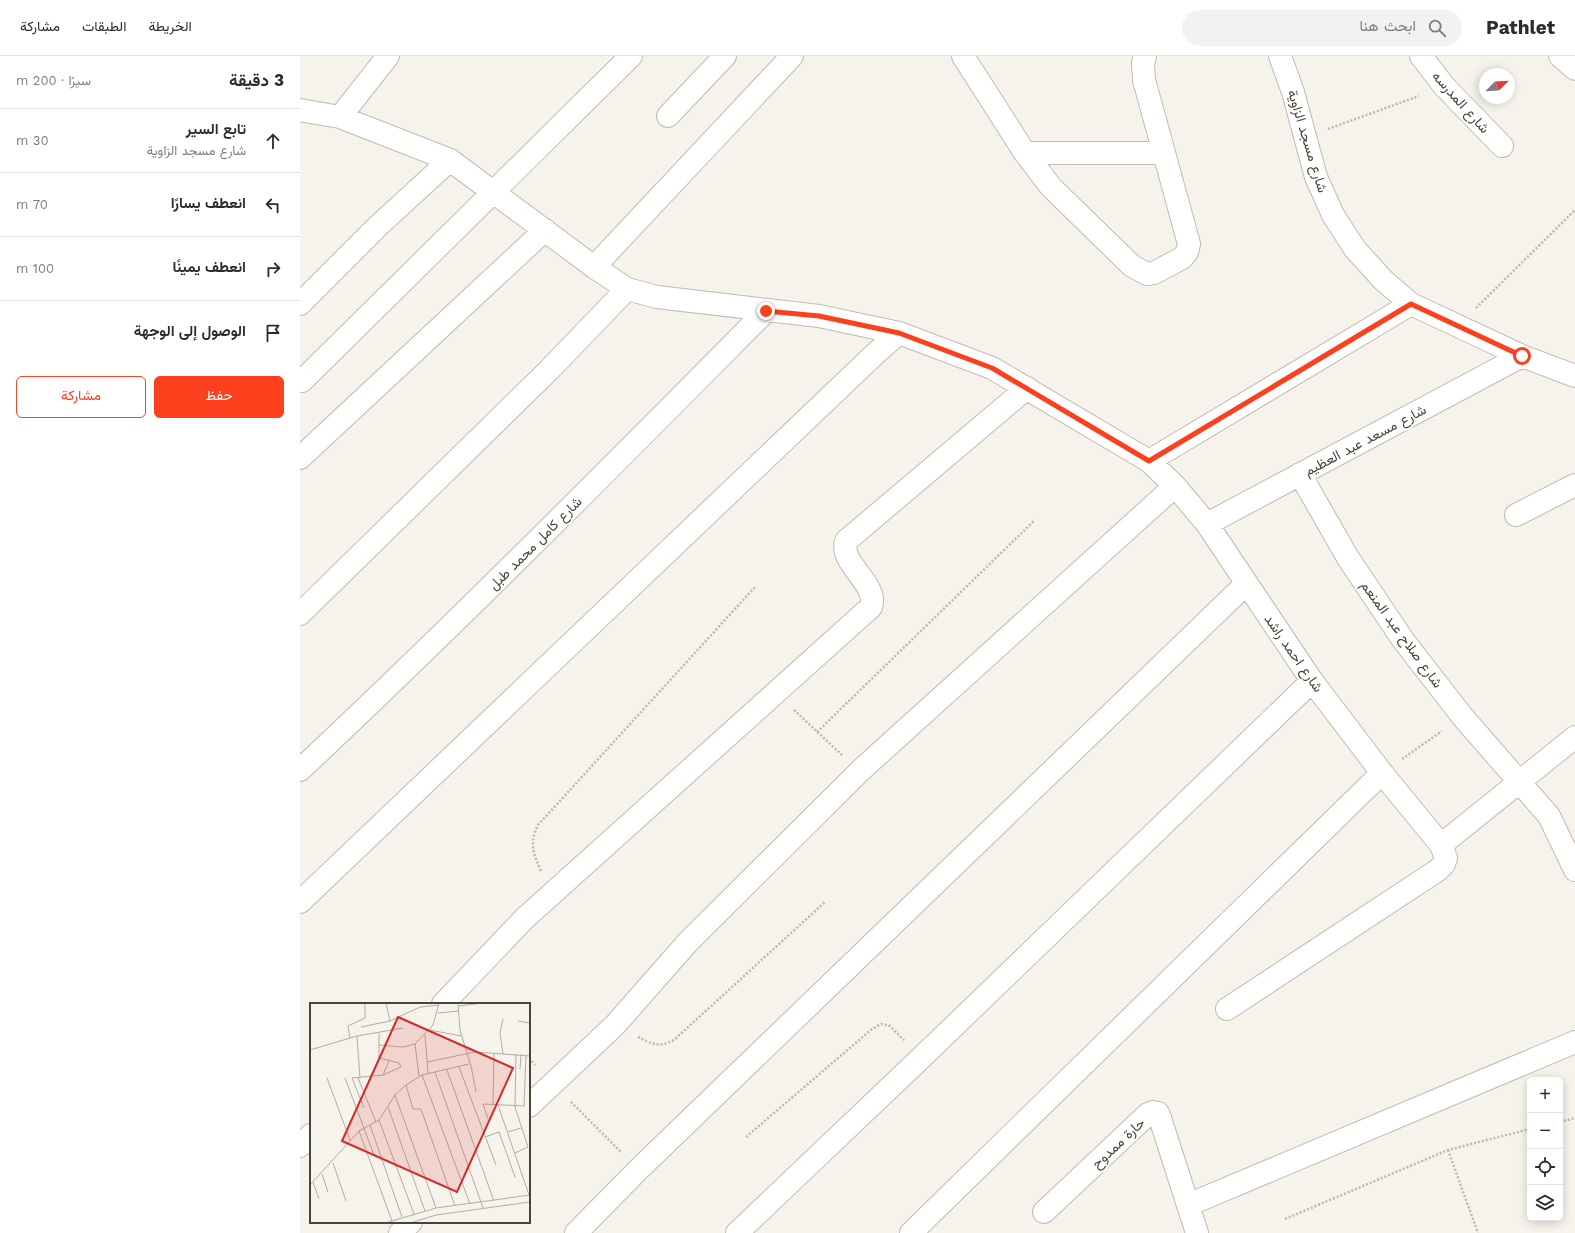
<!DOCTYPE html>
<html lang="ar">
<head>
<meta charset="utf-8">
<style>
	body { margin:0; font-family:"Work Sans",Vazirmatn,sans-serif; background:#f2f2f3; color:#2b2b33; direction:rtl }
	.controls { position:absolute; right:12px; bottom:12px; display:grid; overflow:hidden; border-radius:6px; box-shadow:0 2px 10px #0003 }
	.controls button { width:36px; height:36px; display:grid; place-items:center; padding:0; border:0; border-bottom:1px solid #e1e1e2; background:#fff; color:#2b2b33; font:20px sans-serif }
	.compass { position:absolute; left:1179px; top:12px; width:36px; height:36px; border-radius:50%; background:#fff; box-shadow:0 2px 10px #0003; rotate:66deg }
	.stop { position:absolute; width:12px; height:12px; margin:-9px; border:3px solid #fc3f1d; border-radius:50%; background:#fff }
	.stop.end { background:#fc3f1d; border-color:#fff; box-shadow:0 1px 4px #0008 }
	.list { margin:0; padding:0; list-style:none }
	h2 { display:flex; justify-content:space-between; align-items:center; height:52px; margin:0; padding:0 16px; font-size:17px }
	h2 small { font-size:13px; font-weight:400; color:#7c7c81 }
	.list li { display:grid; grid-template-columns:26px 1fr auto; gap:12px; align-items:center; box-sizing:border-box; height:64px; padding:0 16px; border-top:1px solid #e1e1e2 }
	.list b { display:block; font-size:15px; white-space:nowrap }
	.list p { margin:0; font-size:13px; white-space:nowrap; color:#7c7c81 }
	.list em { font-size:13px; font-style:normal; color:#7c7c81 }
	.actions { display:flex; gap:8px; padding:12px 16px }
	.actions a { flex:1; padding:9px 0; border:1px solid #fc3f1d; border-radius:6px; text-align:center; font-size:14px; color:#fc3f1d }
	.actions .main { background:#fc3f1d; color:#fff }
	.icon { flex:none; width:22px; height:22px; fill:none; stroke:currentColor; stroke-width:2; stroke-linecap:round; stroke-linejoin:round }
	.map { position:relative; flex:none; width:1275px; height:1177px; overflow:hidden; direction:ltr }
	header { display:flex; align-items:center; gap:24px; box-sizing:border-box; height:56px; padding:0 20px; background:#fff; border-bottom:1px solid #e1e1e2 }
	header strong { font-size:19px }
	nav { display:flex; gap:22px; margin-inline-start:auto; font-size:14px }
	.search { width:280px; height:36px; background:#f2f2f3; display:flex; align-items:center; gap:10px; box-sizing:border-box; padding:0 14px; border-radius:22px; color:#7c7c81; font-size:15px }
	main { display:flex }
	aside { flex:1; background:#fff }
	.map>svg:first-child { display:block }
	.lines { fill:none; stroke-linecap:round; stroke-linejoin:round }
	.minor-casing { stroke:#c2bbae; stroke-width:24 }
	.path { stroke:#c4b79f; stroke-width:2.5; stroke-dasharray:2 2; stroke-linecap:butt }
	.minor { stroke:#fff; stroke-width:22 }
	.route { stroke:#fc3f1d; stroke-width:5 }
	.labels { text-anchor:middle; stroke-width:4; stroke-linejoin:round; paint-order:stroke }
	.street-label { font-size:14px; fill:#4b4439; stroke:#fff }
	.inset-road { fill:none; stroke:#b2ada4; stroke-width:1 }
	.view { fill:#d62828; fill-opacity:0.15; stroke:#d62828; stroke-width:2 }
	.inset-edge { fill:none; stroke:#4b4439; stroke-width:2 }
</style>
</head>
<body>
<header>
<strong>Pathlet</strong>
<div class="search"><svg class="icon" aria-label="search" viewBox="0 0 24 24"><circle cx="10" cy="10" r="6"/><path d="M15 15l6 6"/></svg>ابحث هنا</div>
<nav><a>الخريطة</a><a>الطبقات</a><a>مشاركة</a></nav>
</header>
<main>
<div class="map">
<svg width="1275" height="1177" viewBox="0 0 1275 1177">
	<rect width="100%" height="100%" fill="#f6f3ec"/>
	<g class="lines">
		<defs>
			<path id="minor" d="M663,0L725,97L751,131L832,210L847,218L854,217L882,202L887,196L889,188L844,24L843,7L845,0
				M980,0L993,36L1016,121L1033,159L1055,193L1083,224L1111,248L1222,300L1275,320
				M1121,0L1144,30L1202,90
				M1260,0L1275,13
				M0,54L40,61L150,104L294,211L327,233L357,241L519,260L599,277L692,312L849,405L875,430L907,468L1012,625L1082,717L1141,789L1146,802L1144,808L1138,814L927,953
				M368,60L425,0
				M40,61L88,0
				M725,97H863
				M294,211L492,0
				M0,248L78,170L150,104
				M2,325L331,0
				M0,402L245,174
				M849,405L1111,248
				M1000,418L1048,502L1103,584L1162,660L1249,760L1275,814
				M1216,459L1275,429
				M907,468L1222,300
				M0,558L249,314L327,233
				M0,714C159,565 312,410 466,255
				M1141,789L1275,681
				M0,846L575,298L599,277
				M143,948L225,862L571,551C579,528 539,508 546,485L727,332
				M229,1050L315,969L388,886L560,715L875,430
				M0,1090L11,1079
				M888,1149L1275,986
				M744,1156L848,1058L853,1056L858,1057L860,1062L897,1177
				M100,1177L111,1166
				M276,1177L339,1113L946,528
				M437,1177L622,1001L1012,625
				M611,1177L1082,717"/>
		</defs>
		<use href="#minor" class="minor-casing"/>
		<path class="path" d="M1028,73L1119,40
			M1176,252L1275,154
			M494,654L542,699
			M517,676L735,464
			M1102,703L1142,675
			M241,815C233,797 229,787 238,769L455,531
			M338,981C353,988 358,992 374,984L525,846
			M229,1002L235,1009
			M271,1046L321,1096
			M1260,1066L1275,1062
			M446,1081L572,973L581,968L590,970L604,984
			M1148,1094L1178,1177
			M985,1163L1148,1094L1230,1073"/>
		<use href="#minor" class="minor"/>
	</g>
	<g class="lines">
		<path class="route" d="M466,255L519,260L599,277L692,312L849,405L1111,248L1222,300"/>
	</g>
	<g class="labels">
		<g class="street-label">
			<text transform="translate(1161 46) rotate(48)" y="5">شارع المدرسه</text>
			<text transform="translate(1008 85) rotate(73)" y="5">شارع مسجد الزاوية</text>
			<text transform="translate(1065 384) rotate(-28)" y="5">شارع مسعد عبد العظيم</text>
			<text transform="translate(235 487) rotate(-45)" y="5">شارع كامل محمد طبل</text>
			<text transform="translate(1102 578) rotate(54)" y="5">شارع صلاح عبد المنعم</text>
			<text transform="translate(994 597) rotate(55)" y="5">شارع احمد راشد</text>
			<text transform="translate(818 1087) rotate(-43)" y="5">حارة ممدوح</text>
		</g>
	</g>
	<g transform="translate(10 947)">
		<rect width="220" height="220" fill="#f6f3ec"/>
		<path class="inset-road" d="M76,0L80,18M148,0L150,27L161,63L166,89M149,3L172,0M128,10L149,8M208,18L220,20M51,24L80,18L110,4L129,2M120,27L151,33M115,32L118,70M47,33L50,75M40,35L38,23L55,15V0M105,41L109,73M69,42L93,44L105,41L123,22L129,0M0,47L47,33L93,25M193,51L190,30L193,16M117,59L165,49L220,53M149,64L186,162M210,66L211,51M137,67L184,198M125,69L173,205M73,72L79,58M112,72L160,201M17,75L40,137M35,75L64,152M48,75L66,119M96,82L103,106H111L145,203M85,92L126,205M183,102L184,51M188,102L219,192M78,104L115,208M54,105L42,75L73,72L91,64L89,60L69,55V30M178,116L173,101L214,103L216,52M69,117L104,211M60,122L92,214M49,128L82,218M198,129L211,125M175,134L189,129L205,174M205,150L218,144L205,104L206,51M23,160L36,198M12,171L18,189M3,179L9,196M0,182L49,128L69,117L85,92L96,82L112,72L159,61M75,220L126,205L220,192M100,220L126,212L220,199"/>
		<path class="view" d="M88,14L203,65L147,189L32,138Z"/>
		<rect width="220" height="220" class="inset-edge"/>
	</g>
</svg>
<div class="controls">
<button>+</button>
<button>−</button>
<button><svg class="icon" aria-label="locate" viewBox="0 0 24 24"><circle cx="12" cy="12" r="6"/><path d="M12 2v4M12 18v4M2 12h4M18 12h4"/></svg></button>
<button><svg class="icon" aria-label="layers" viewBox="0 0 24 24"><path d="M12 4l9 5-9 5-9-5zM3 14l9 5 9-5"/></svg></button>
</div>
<svg class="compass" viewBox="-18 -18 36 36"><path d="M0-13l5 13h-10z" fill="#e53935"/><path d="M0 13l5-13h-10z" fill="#7c7c81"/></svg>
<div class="stop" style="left:1222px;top:300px"></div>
<div class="stop end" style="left:466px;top:255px"></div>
</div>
<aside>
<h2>3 دقيقة<small>سيرًا · 200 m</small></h2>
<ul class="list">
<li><svg class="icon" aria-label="ahead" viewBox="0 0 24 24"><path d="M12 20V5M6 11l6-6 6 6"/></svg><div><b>تابع السير</b><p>شارع مسجد الزاوية</p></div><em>30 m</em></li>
<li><svg class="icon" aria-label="left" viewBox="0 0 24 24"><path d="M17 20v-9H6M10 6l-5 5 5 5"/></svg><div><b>انعطف يسارًا</b></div><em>70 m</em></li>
<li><svg class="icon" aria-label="right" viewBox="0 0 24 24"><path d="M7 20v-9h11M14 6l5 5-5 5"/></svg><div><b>انعطف يمينًا</b></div><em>100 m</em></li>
<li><svg class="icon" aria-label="arrive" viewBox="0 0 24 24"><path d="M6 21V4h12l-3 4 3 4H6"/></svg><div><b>الوصول إلى الوجهة</b></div></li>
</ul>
<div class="actions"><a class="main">حفظ</a><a>مشاركة</a></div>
</aside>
</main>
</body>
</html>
